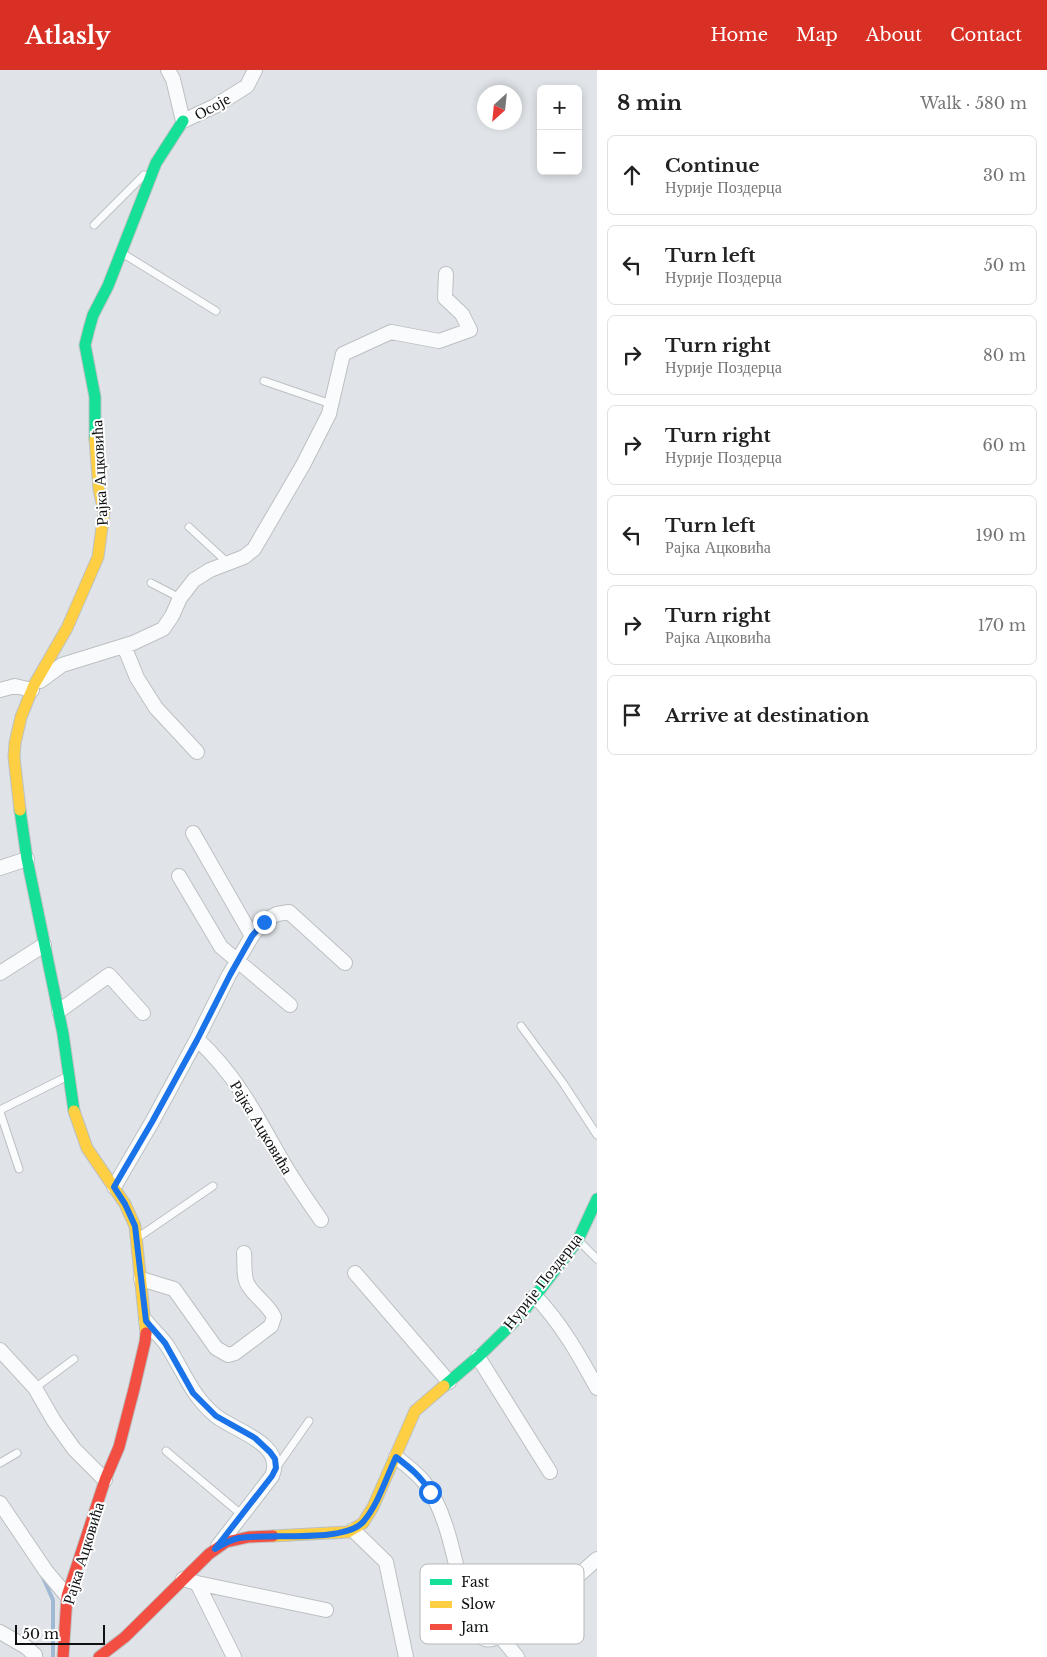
<!DOCTYPE html>
<html lang="en">
<head>
<meta charset="utf-8">
<style>
	body { margin:0; font-family:"Libre Baskerville",serif; background:#f6f6f6; color:#222 }
	.controls { position:absolute; right:15px; top:15px; display:grid; overflow:hidden; border-radius:8px; box-shadow:0 2px 8px #0003 }
	.controls button { width:45px; height:45px; display:grid; place-items:center; padding:0; border:0; border-bottom:1px solid #e0e0e0; background:#fff; color:#222; font:25px sans-serif }
	.compass { position:absolute; left:477px; top:15px; width:45px; height:45px; border-radius:50%; background:#fff; box-shadow:0 2px 8px #0003; rotate:207deg }
	.scale { position:absolute; left:15px; bottom:12px; width:90px; box-sizing:border-box; padding-left:5px; border:2px solid #0e1012; border-top:0; font-size:14px; line-height:18px; white-space:nowrap; color:#0e1012; -webkit-text-stroke:4px #fff; paint-order:stroke }
	.stop { position:absolute; width:15px; height:15px; margin:-11px; border:4px solid #1a73e8; border-radius:50%; background:#fff }
	.stop.end { background:#1a73e8; border-color:#fff; box-shadow:0 1px 5px #0008 }
	.list { margin:0; padding:0; list-style:none }
	h2 { display:flex; justify-content:space-between; align-items:center; height:65px; margin:0; padding:0 20px; font-size:21px }
	h2 small { font-size:16px; font-weight:400; color:#767676 }
	.list li { display:grid; grid-template-columns:32px 1fr auto; gap:15px; align-items:center; box-sizing:border-box; height:80px; margin:0 10px 10px; padding:0 10px; border:1px solid #e0e0e0; border-radius:8px }
	.list b { display:block; font-size:19px; white-space:nowrap }
	.list p { margin:0; font-size:16px; white-space:nowrap; color:#767676 }
	.list em { font-size:16px; font-style:normal; color:#767676 }
	.icon { flex:none; width:28px; height:28px; fill:none; stroke:currentColor; stroke-width:2; stroke-linecap:round; stroke-linejoin:round }
	.map { position:relative; flex:none; width:597px; height:1587px; overflow:hidden }
	header { display:flex; align-items:center; gap:30px; box-sizing:border-box; height:70px; padding:0 25px; background:#d93025; color:#fff }
	header strong { font-size:24px }
	nav { display:flex; gap:28px; margin-inline-start:auto; font-size:18px }
	main { display:flex }
	aside { flex:1; background:#fff }
	.map>svg:first-child { display:block }
	.lines { fill:none; stroke-linecap:round; stroke-linejoin:round }
	.stream { stroke:#a1b9d5; stroke-width:4 }
	.lane-casing { stroke:#bcc0c2; stroke-width:9 }
	.street-casing { stroke:#bcc0c2; stroke-width:16 }
	.fast-casing { stroke:#bcc0c2; stroke-width:13 }
	.slow-casing { stroke:#bcc0c2; stroke-width:13 }
	.jam-casing { stroke:#bcc0c2; stroke-width:13 }
	.lane { stroke:#fafbfc; stroke-width:7 }
	.street { stroke:#fafbfc; stroke-width:14 }
	.fast { stroke:#16e098; stroke-width:11 }
	.slow { stroke:#ffcf43; stroke-width:11 }
	.jam { stroke:#f24e42; stroke-width:11 }
	.route { stroke:#1a73e8; stroke-width:6 }
	.labels { text-anchor:middle; stroke-width:4; stroke-linejoin:round; paint-order:stroke }
	.street-label { font-size:16px; fill:#0e1012; stroke:#fff }
	.key { fill:#fff; stroke:#b7b7b8; stroke-width:1 }
	.key-label { font-size:14px; fill:#0e1012 }
</style>
</head>
<body>
<header>
<strong>Atlasly</strong>
<nav><a>Home</a><a>Map</a><a>About</a><a>Contact</a></nav>
</header>
<main>
<div class="map">
<svg width="597" height="1587" viewBox="0 0 597 1587">
	<rect width="100%" height="100%" fill="#e0e4e8"/>
	<g class="lines">
		<path class="stream" d="M42,1505L53,1530V1587"/>
		<defs>
			<path id="lane" d="M94,155L144,105
				M122,183L216,241
				M264,311L331,334
				M189,457L228,493
				M151,513L180,528
				M521,956L563,1013L597,1065
				M0,1040L66,1007
				M0,1042L19,1099
				M140,1166L213,1116
				M580,1172L597,1189
				M35,1318L74,1289
				M166,1381L242,1445
				M0,1393L17,1383
				M276,1398L309,1351"/>
			<path id="street" d="M168,0L173,9L183,51L215,36L247,16L255,0
				M124,576L137,608L156,638L197,682
				M40,611L62,595L133,573L163,559L172,546L180,528L194,510L210,500L244,487L254,479L303,395L329,344L343,284L391,262L439,271L470,260L462,244L445,228L446,204
				M0,620L15,616L32,620
				M193,763L252,866
				M0,798L27,789
				M179,806L221,877L290,935
				M0,903L44,875
				M59,941L109,905L143,943
				M197,969C235,1004 256,1044 281,1089C293,1110 307,1130 321,1150
				M114,1117L152,1052L197,969L229,905L252,866L258,858L269,848L277,844L289,842L345,893
				M355,1203L449,1312
				M141,1209L174,1219L216,1278L228,1285L235,1283L271,1256L274,1247C268,1234 255,1227 248,1215C243,1207 245,1193 244,1183
				M535,1226C561,1253 579,1285 597,1318
				M146,1251C152,1259 160,1266 166,1274C183,1299 191,1326 216,1346C235,1361 286,1374 272,1406L218,1476
				M0,1280L35,1318L54,1351L74,1379L105,1410
				M478,1287L550,1402
				M396,1387C406,1395 416,1402 424,1412C444,1437 453,1481 460,1512C464,1528 468,1548 477,1562C483,1572 492,1570 500,1566L580,1504L597,1489
				M0,1433L46,1501L67,1526
				M353,1460L386,1492L406,1587
				M183,1509L197,1513L326,1540
				M197,1513L234,1587
				M0,1562L26,1577L35,1585V1587
				M500,1566L517,1587"/>
			<path id="fast" d="M95,369V327L85,275L89,259L93,245L108,216L156,93L183,51
				M20,740L27,789L63,964L74,1041
				M444,1316L478,1287L520,1246L578,1170L597,1129"/>
			<path id="slow" d="M20,740L14,687L15,673L21,647L34,615L67,558L98,487L104,442L99,419L95,369
				M74,1041L87,1078L125,1134L135,1156L146,1263
				M273,1466L348,1462L363,1453L373,1437L415,1341L444,1316"/>
			<path id="jam" d="M63,1587L67,1526L105,1410L119,1377L134,1319L145,1272L146,1263
				M99,1587L125,1567L209,1484L226,1472L249,1467L273,1466"/>
		</defs>
		<use href="#lane" class="lane-casing"/>
		<use href="#street" class="street-casing"/>
		<use href="#fast" class="fast-casing"/>
		<use href="#slow" class="slow-casing"/>
		<use href="#jam" class="jam-casing"/>
		<use href="#lane" class="lane"/>
		<use href="#street" class="street"/>
		<use href="#fast" class="fast"/>
		<use href="#slow" class="slow"/>
		<use href="#jam" class="jam"/>
	</g>
	<g class="lines">
		<path class="route" d="M264,852L252,866L230,905L197,970L152,1052L114,1117L125,1134L135,1156L146,1251L165,1273L193,1323L216,1346L255,1368L270,1382L275,1389L276,1398L272,1406L215,1479C223,1474 230,1470 239,1468C268,1463 345,1473 363,1452C378,1435 386,1408 396,1387C409,1397 422,1407 430,1422"/>
	</g>
	<g class="labels">
		<g class="street-label">
			<text transform="translate(212 36) rotate(-29)" y="6">Осоје</text>
			<text transform="translate(99 403) rotate(-93)" y="6">Рајка Ацковића</text>
			<text transform="translate(262 1057) rotate(59)" y="6">Рајка Ацковића</text>
			<text transform="translate(542 1211) rotate(-52)" y="6">Нурије Поздерца</text>
			<text transform="translate(83 1483) rotate(-73)" y="6">Рајка Ацковића</text>
		</g>
	</g>
	<rect x="420" y="1494" width="164" height="80" rx="8" class="key"/>
	<rect x="430" y="1509" width="22" height="6" fill="#16e098"/>
	<rect x="430" y="1531" width="22" height="7" fill="#ffcf43"/>
	<rect x="430" y="1554" width="22" height="6" fill="#f24e42"/>
	<g class="key-label">
		<text x="461" y="1517">Fast</text>
		<text x="461" y="1539">Slow</text>
		<text x="461" y="1562">Jam</text>
	</g>
</svg>
<div class="controls">
<button>+</button>
<button>−</button>
</div>
<svg class="compass" viewBox="-18 -18 36 36"><path d="M0-13l5 13h-10z" fill="#e53935"/><path d="M0 13l5-13h-10z" fill="#767676"/></svg>
<div class="scale">50 m</div>
<div class="stop" style="left:430px;top:1422px"></div>
<div class="stop end" style="left:264px;top:852px"></div>
</div>
<aside>
<h2>8 min<small>Walk · 580 m</small></h2>
<ul class="list">
<li><svg class="icon" aria-label="ahead" viewBox="0 0 24 24"><path d="M12 20V5M6 11l6-6 6 6"/></svg><div><b>Continue</b><p>Нурије Поздерца</p></div><em>30 m</em></li>
<li><svg class="icon" aria-label="left" viewBox="0 0 24 24"><path d="M17 20v-9H6M10 6l-5 5 5 5"/></svg><div><b>Turn left</b><p>Нурије Поздерца</p></div><em>50 m</em></li>
<li><svg class="icon" aria-label="right" viewBox="0 0 24 24"><path d="M7 20v-9h11M14 6l5 5-5 5"/></svg><div><b>Turn right</b><p>Нурије Поздерца</p></div><em>80 m</em></li>
<li><svg class="icon" aria-label="right" viewBox="0 0 24 24"><path d="M7 20v-9h11M14 6l5 5-5 5"/></svg><div><b>Turn right</b><p>Нурије Поздерца</p></div><em>60 m</em></li>
<li><svg class="icon" aria-label="left" viewBox="0 0 24 24"><path d="M17 20v-9H6M10 6l-5 5 5 5"/></svg><div><b>Turn left</b><p>Рајка Ацковића</p></div><em>190 m</em></li>
<li><svg class="icon" aria-label="right" viewBox="0 0 24 24"><path d="M7 20v-9h11M14 6l5 5-5 5"/></svg><div><b>Turn right</b><p>Рајка Ацковића</p></div><em>170 m</em></li>
<li><svg class="icon" aria-label="arrive" viewBox="0 0 24 24"><path d="M6 21V4h12l-3 4 3 4H6"/></svg><div><b>Arrive at destination</b></div></li>
</ul>
</aside>
</main>
</body>
</html>
